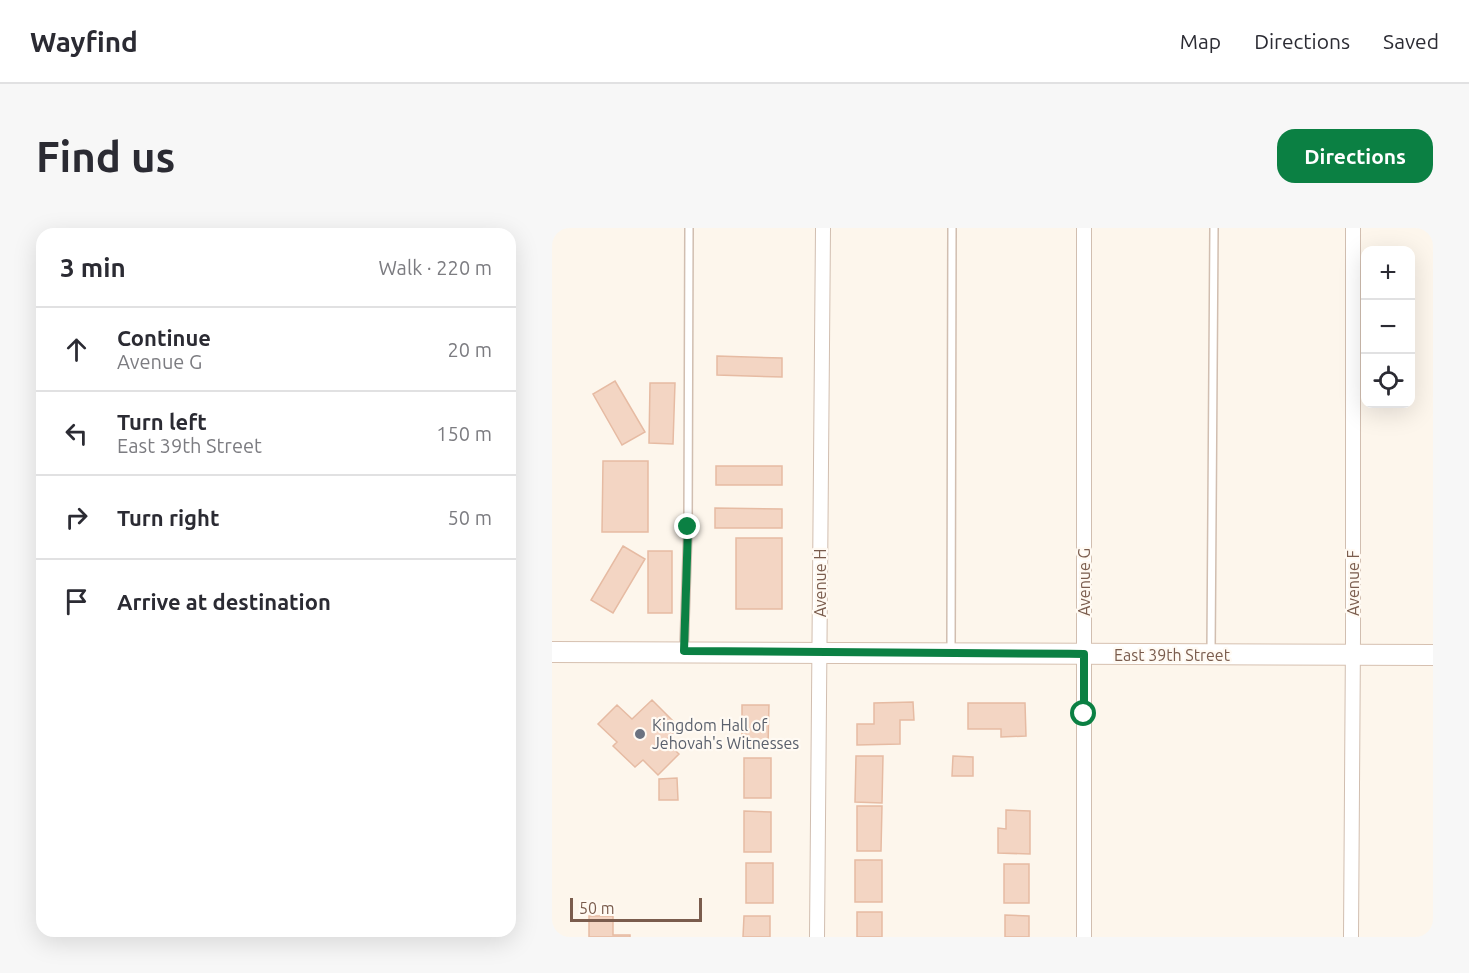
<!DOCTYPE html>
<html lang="en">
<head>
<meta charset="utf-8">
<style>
	body { margin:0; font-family:Ubuntu,sans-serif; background:#f7f7f7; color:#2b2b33 }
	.controls { position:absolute; right:18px; top:18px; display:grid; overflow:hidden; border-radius:12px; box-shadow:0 6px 24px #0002 }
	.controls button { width:54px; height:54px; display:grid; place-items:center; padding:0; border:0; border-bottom:2px solid #e1e1e2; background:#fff; color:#2b2b33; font:30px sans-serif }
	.scale { position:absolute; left:18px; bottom:15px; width:132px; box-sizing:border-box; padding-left:6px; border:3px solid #7a5c4d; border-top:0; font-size:16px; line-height:21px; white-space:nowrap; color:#7a5c4d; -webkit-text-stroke:4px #fffaf3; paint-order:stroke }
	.stop { position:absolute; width:18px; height:18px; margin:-14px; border:4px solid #0b8043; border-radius:50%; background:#fff }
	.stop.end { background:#0b8043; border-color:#fff; box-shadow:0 2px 6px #0008 }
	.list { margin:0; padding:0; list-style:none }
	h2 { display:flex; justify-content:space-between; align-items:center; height:78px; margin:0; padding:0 24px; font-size:26px }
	h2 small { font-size:20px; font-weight:400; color:#7c7c81 }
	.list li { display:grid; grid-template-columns:39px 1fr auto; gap:18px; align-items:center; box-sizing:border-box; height:84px; padding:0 24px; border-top:2px solid #e1e1e2 }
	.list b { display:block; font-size:22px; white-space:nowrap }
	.list p { margin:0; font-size:20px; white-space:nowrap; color:#7c7c81 }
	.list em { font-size:20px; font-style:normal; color:#7c7c81 }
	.icon { flex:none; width:33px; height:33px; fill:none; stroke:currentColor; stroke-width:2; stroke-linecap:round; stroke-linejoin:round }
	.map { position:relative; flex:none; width:881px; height:709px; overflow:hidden; border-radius:18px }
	header { display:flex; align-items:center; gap:36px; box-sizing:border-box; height:84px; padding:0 30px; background:#fff; border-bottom:2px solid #e1e1e2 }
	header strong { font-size:28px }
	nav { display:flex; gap:33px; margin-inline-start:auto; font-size:21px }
	.intro { display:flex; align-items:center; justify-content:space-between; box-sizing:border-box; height:144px; padding:0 36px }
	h1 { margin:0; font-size:42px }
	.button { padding:15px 27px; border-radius:18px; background:#0b8043; color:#fff; font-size:21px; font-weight:700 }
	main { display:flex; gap:36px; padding:0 36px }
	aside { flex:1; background:#fff; border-radius:18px; box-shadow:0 6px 24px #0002 }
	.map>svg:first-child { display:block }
	.building { fill:#f3d5c3; stroke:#e6bba3; stroke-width:1.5 }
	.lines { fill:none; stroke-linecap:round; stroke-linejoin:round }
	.service-casing { stroke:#d1beb0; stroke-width:10 }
	.minor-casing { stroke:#d1beb0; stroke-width:16 }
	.secondary-casing { stroke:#d6c0b0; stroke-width:22 }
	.service { stroke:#fff; stroke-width:7 }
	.minor { stroke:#fff; stroke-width:14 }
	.secondary { stroke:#fff; stroke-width:20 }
	.route { stroke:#0b8043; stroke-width:8 }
	.worship-dot { fill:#6b7280; stroke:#fffaf3; stroke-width:2 }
	.labels { text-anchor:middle; stroke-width:4.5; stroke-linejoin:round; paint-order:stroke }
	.street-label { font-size:16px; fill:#7a5c4d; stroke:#fffaf3 }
	.worship-label { font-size:16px; fill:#5b616d; stroke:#fffaf3; text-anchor:start }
</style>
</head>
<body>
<header>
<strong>Wayfind</strong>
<nav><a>Map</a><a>Directions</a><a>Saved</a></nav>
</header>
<div class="intro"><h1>Find us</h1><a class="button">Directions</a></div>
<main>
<aside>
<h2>3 min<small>Walk · 220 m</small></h2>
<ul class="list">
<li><svg class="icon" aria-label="ahead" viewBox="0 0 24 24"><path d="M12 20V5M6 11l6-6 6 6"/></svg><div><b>Continue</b><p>Avenue G</p></div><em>20 m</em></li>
<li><svg class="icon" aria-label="left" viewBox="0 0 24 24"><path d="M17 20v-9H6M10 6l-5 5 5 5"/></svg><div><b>Turn left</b><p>East 39th Street</p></div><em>150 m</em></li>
<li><svg class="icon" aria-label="right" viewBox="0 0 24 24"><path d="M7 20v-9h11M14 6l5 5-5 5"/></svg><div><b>Turn right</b></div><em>50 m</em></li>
<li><svg class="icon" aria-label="arrive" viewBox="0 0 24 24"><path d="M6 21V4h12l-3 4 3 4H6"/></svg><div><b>Arrive at destination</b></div></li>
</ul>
</aside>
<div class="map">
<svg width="881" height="709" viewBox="0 0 881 709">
	<rect width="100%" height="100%" fill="#fdf6ec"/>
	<path class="building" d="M165,128L230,130V149L165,147Z
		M63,153L93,204L70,217L41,166Z
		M98,155H123L121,216L97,215Z
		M51,233H96V304H50Z
		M164,238H230V257H164Z
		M163,280L230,281V300H163Z
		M184,310H230V381H184Z
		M71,318L93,331L61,385L39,372Z
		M96,323H120V385H96Z
		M100,472L127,499L113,513L127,526L106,547L91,532L83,539L61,518L65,514L46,496L65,477L80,491Z
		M361,474L362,492H348V516L305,517V496H322V475Z
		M416,475H473L474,508L449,509V501H416Z
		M190,477H217L216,518H190Z
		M304,528H331L330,575L303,574Z
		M401,528L421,529V548H400Z
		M192,530H219V570H192Z
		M125,550L126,572H107V551Z
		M305,578H330L329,623H305Z
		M454,582L478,583V626L446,625V600L454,601Z
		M192,583L219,584V624H192Z
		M303,632H330V674H303Z
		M194,635H221V675H194Z
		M452,636H477V675H452Z
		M305,684H330V709H305Z
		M453,687L477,688V709H453Z
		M37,688H61V707H78V709H37Z
		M192,688H218V709H191Z"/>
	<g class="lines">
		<defs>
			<path id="service" d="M132,421L136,299L137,0
				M399,423L400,0
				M659,424L662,0"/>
			<path id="minor" d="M532,0V709
				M265,709L271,0
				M799,709L801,409V0"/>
			<path id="secondary" d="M0,424C294,423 587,428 881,427"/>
		</defs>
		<use href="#service" class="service-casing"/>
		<use href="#minor" class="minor-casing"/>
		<use href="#secondary" class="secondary-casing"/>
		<use href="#service" class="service"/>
		<use href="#minor" class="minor"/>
		<use href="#secondary" class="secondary"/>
	</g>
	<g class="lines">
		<path class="route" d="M136,299L132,423C266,425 399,424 532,426V486"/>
	</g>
	<circle class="worship-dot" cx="88" cy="506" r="6"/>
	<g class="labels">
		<g class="street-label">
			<text transform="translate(532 354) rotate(-90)" y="6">Avenue G</text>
			<text transform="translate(268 355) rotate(-90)" y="6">Avenue H</text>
			<text transform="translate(801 355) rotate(-90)" y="6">Avenue F</text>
			<text x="620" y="433">East 39th Street</text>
		</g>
		<g class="worship-label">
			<text x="100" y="503">Kingdom Hall of<tspan x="100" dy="18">Jehovah's Witnesses</tspan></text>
		</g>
	</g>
</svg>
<div class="controls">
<button>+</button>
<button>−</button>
<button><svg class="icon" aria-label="locate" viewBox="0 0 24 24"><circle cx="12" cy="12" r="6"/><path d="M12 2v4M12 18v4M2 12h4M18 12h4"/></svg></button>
</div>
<div class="scale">50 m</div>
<div class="stop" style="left:532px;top:486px"></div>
<div class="stop end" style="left:136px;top:299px"></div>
</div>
</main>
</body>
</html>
